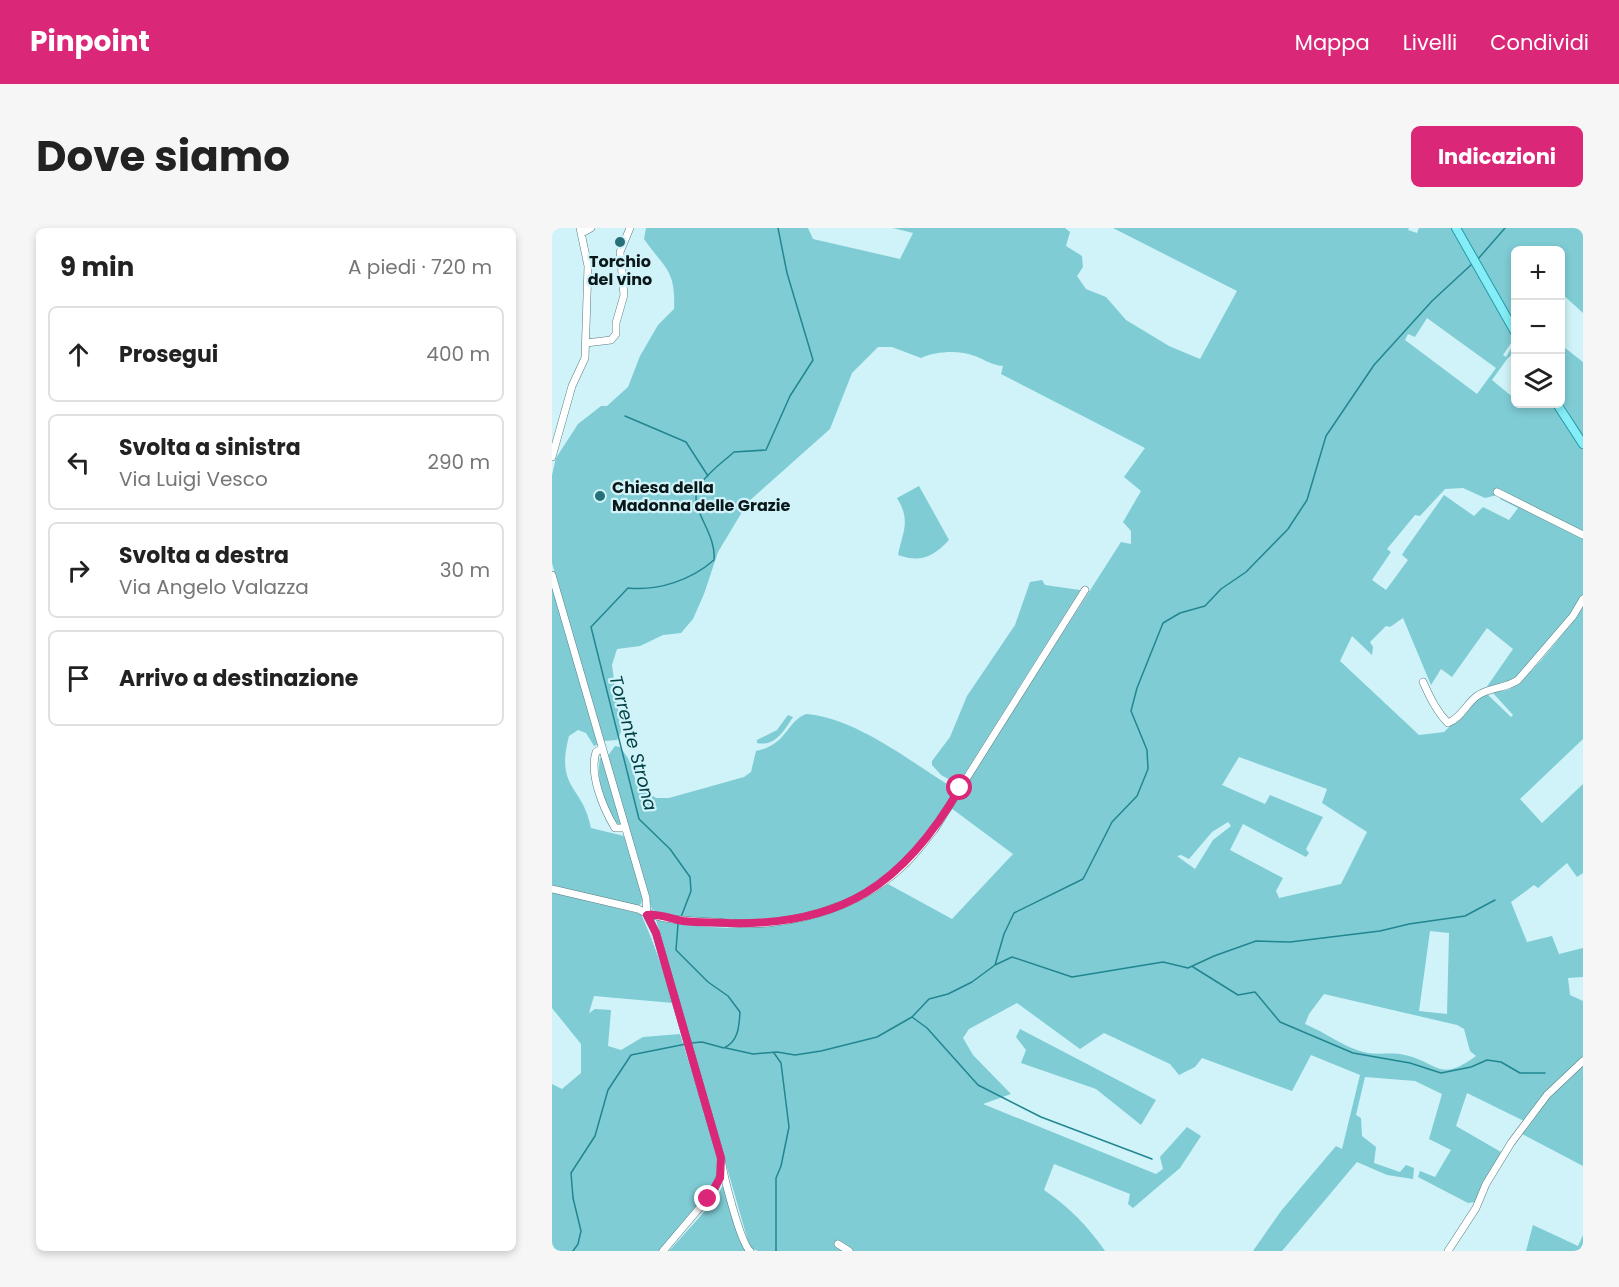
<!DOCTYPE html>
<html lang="it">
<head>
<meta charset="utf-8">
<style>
	body { margin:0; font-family:Poppins,sans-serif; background:#f6f6f6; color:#222 }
	.controls { position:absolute; right:18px; top:18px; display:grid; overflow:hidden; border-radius:9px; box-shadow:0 3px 9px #0003 }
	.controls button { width:54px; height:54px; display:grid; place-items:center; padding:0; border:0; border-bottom:2px solid #e0e0e0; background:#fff; color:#222; font:30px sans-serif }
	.stop { position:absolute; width:18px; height:18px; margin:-14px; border:4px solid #db2777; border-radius:50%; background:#fff }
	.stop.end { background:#db2777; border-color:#fff; box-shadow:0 2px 6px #0008 }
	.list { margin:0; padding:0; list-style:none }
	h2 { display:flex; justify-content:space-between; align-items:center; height:78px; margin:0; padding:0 24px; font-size:26px }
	h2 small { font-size:20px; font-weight:400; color:#767676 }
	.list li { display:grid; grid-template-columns:39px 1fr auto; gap:18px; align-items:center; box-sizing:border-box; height:96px; margin:0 12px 12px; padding:0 12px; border:2px solid #e0e0e0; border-radius:9px }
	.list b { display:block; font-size:22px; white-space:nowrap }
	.list p { margin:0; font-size:20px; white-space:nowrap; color:#767676 }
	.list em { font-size:20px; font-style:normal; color:#767676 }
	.icon { flex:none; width:33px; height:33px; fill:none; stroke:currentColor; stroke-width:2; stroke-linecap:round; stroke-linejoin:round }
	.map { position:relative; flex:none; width:1031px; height:1023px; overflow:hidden; border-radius:9px }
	header { display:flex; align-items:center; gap:36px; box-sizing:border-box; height:84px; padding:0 30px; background:#db2777; color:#fff }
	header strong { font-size:28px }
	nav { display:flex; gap:33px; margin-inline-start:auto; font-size:21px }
	.intro { display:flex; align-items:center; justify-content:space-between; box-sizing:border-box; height:144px; padding:0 36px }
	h1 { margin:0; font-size:42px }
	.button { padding:15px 27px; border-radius:9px; background:#db2777; color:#fff; font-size:21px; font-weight:700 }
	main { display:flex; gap:36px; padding:0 36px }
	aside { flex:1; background:#fff; border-radius:9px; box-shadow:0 3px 9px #0003 }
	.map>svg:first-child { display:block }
	.green { fill:#7fccd5; fill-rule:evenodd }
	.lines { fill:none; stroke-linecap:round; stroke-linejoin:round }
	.stream { stroke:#228691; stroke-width:1.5 }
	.minor-casing { stroke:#5a7b7f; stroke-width:8 }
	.major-casing { stroke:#249ba6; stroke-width:10 }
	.minor { stroke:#fff; stroke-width:7 }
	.major { stroke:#84edf7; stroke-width:8 }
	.route { stroke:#db2777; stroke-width:8 }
	.poi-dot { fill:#267078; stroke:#cff3f8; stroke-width:2 }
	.labels { text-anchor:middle; stroke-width:4.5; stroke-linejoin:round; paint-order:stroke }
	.poi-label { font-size:16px; font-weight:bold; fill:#0b181a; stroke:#cff3f8 }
	.water-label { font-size:18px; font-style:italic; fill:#003e44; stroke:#cff3f8 }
</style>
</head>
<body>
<header>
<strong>Pinpoint</strong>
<nav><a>Mappa</a><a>Livelli</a><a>Condividi</a></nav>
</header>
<div class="intro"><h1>Dove siamo</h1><a class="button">Indicazioni</a></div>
<main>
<aside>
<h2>9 min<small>A piedi · 720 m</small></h2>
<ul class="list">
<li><svg class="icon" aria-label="ahead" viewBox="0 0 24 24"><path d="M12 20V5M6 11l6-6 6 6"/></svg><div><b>Prosegui</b></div><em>400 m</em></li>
<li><svg class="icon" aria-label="left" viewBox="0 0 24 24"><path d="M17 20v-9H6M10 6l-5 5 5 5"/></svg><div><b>Svolta a sinistra</b><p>Via Luigi Vesco</p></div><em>290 m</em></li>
<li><svg class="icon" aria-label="right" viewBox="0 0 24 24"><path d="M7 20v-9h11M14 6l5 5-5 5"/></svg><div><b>Svolta a destra</b><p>Via Angelo Valazza</p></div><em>30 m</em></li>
<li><svg class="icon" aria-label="arrive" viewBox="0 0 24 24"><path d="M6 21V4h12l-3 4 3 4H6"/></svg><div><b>Arrivo a destinazione</b></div></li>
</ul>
</aside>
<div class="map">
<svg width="1031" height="1023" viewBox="0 0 1031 1023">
	<rect width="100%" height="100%" fill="#cff3f8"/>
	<path class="green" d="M94,0H256L261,11L348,31L361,5L341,0H513L518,4L514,18L530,28L531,39L525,48L534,61L554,69L574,92L617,118L648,131L685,63L561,0H857L856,2L865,5L867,0H900L963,109L951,127L954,129L963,114V124L955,131L940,152L963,171V176H1002L1031,222V306L943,262L945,267L933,270L911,260L893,261L868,288L863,287L835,321L839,324L820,352L834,362L856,332L850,327L853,322L892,267L922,288L931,279L957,292L966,280L948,271L949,268L1031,309V367L1018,387L964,450L954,457L934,460L961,421L935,400L900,449L889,441L879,457L851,390L838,399L834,398L818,414L821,419L820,427L800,408L788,433L867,507L892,504L931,466H935L959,489L961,487L941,465C945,463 950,463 955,462C975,455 1020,396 1031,376V511L968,571L990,595L1031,556V645L1025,649L1015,635L986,660L982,657L959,674L975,714L1000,708L1007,726L1031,720V749L1016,750L1018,767L1031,773V830L1005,852L972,893L915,865L904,898L949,924L923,974L916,975L866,949L868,943L883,949L899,922L877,911L890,866L863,853L813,849L804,887L809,890L810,908L824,919L822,935L848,944L854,937L862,940L861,951L835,947L805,934L730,1023H701L729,983L784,918L790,921L808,847L759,827L740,863L650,830L643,839L627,847L618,836L552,805L528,821L465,775L417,801L411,810L421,827L459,866L431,876L604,946L611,941L608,929L635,899L649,908L628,940L581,980L576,976L578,966L502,936L492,962C517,979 535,997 553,1023H206L198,1020L104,692C186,707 266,703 336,656L400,691L461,626L399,580L569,314L579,316V303L571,294L589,263L572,249L593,220L449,146L451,138C440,137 433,132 423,128C407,122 385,123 369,130L340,119H326L300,145L278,201L196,274L166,324L152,366L141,391L129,405L111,407L88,418L65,421L60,437L69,504L65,512L52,513L0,335V247L4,230L26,196L49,178H55L76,159L88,128L106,97L122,81C124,41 112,40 92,11ZM875,90L944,140L925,166L853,112L856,106L863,109ZM687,529L775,561L770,575L815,604L789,656L727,670L724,663L731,650L678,622L691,596L754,629L757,625L754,621L771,589L718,567L713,576L670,557ZM676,594L679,598L661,612L643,641L625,628L629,627L637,631L660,604ZM878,703L897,705L895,786L867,783ZM772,766L905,797L912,801L918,823L924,828C887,855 887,835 853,827C841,824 828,827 816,825C794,821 773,804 753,796L757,786Z
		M907,0H1031V85L1009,65L1008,22H963V98Z
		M1008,116L1031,134V209L1009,172Z
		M367,258L397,312C381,329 369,335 346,327C351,303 359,293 345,270Z
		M490,352L493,357L528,362L410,550L400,553L389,547L380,537V533L398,509L415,468L463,397L478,354Z
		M0,359L47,516L42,518L34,505L26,502L17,508C3,562 31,557 39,600L72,608L91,668L89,676L85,678L0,658Z
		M254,486C305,490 360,535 403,561L386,591L350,637L313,663L274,682L213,693L135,691L100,682L55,529L63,518L68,519L78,533L85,557L104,570H117L192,549L199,544L204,523C235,517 234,494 254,486Z
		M236,487L241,489C232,503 223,519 205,515V512L225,502Z
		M51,529L70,597L63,595C52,576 44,552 48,530Z
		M0,664L89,686C102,715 112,744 121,775L42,768L37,785L43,781L59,782L56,818L69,822L91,809L128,806L165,924C174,964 131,996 107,1023H0V856L10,861L29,845V816L0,780Z
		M468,801L604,872L589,897L544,861L469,835L474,822L464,809Z
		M1031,837V938L970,906L1001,863Z
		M172,955C178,976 182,1007 194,1023H117L163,972Z
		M981,997L1026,1018L1031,1007V1023H974Z"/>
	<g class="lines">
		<path class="stream" d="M926,31L953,0
			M73,188L134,214L156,248
			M129,689L139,663L138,649L118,621L87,591L39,399L76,360C107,363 139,352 162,332C165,303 133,278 148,257C156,244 171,234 182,224L214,222L238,168L261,132L235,45L226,0
			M126,696L124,722L156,754L176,768L188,784C187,798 187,813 172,820L150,814L139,815
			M443,737L460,729L520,749L611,734L636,740L662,728L704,713L738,714L828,703L857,696L913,688L943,672
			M641,739L686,767L703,764L728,794L801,825L858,835L889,845L919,839L935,832L949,834L968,845H993
			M360,789L375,800L426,857L489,889L600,931
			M174,820L201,826L225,824L243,827L269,823L325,809L360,789L377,771L396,766L420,754L443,737L452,706L462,685L531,651L560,594L585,568L596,541L595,522L579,483L585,460L611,395L628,385L653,378L669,361L694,344L736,301L755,272L774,208L822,137L880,73L920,36
			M222,825L229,835L237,899L229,938L224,950V1023
			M21,1023L26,1016L29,1003L21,970L19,945L43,908L56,862L79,827L134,816"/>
		<defs>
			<path id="minor" d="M30,5L39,0
				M34,115L59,112L64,106V95L72,67L68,24L78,0
				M0,229L20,158L33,130L36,38L28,0
				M945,264L1031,307
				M0,347L94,670L95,687L104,705L169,930C171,946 188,1014 198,1023
				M871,454C878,469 884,483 896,495C909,490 914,476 925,468C937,459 953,461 966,452L1021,388L1031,371
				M50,520L44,524C37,546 51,580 63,600H73
				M0,661L86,681C104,692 139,693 161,694C179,695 198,697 216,695C265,690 316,672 352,637C363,627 372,614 382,602L533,362
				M286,1016L297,1023
				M111,1023L161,964L170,944
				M896,1023L924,980L934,956L959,915L995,867L1031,833"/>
			<path id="major" d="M904,0L963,104
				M1005,176L1031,216"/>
		</defs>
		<use href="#minor" class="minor-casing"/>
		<use href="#major" class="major-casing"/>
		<use href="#minor" class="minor"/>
		<use href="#major" class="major"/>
	</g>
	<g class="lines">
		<path class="route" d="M156,971L168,950L169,930L104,705L95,687C107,685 119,691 131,693C146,695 162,694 177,695C290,698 352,656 408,560"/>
	</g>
	<g class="poi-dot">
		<circle cx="68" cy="14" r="6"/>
		<circle cx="48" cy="268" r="6"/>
	</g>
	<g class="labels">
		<g class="poi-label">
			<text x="68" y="39">Torchio<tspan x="68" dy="18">del vino</tspan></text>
			<text x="60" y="265" text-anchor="start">Chiesa della<tspan x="60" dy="18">Madonna delle Grazie</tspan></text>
		</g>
		<g class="water-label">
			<text transform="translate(81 515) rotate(75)" y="6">Torrente Strona</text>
		</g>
	</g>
</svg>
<div class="controls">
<button>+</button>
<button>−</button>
<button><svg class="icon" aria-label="layers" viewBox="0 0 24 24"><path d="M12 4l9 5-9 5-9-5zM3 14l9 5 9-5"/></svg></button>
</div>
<div class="stop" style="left:408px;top:560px"></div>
<div class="stop end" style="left:156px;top:971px"></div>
</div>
</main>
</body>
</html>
